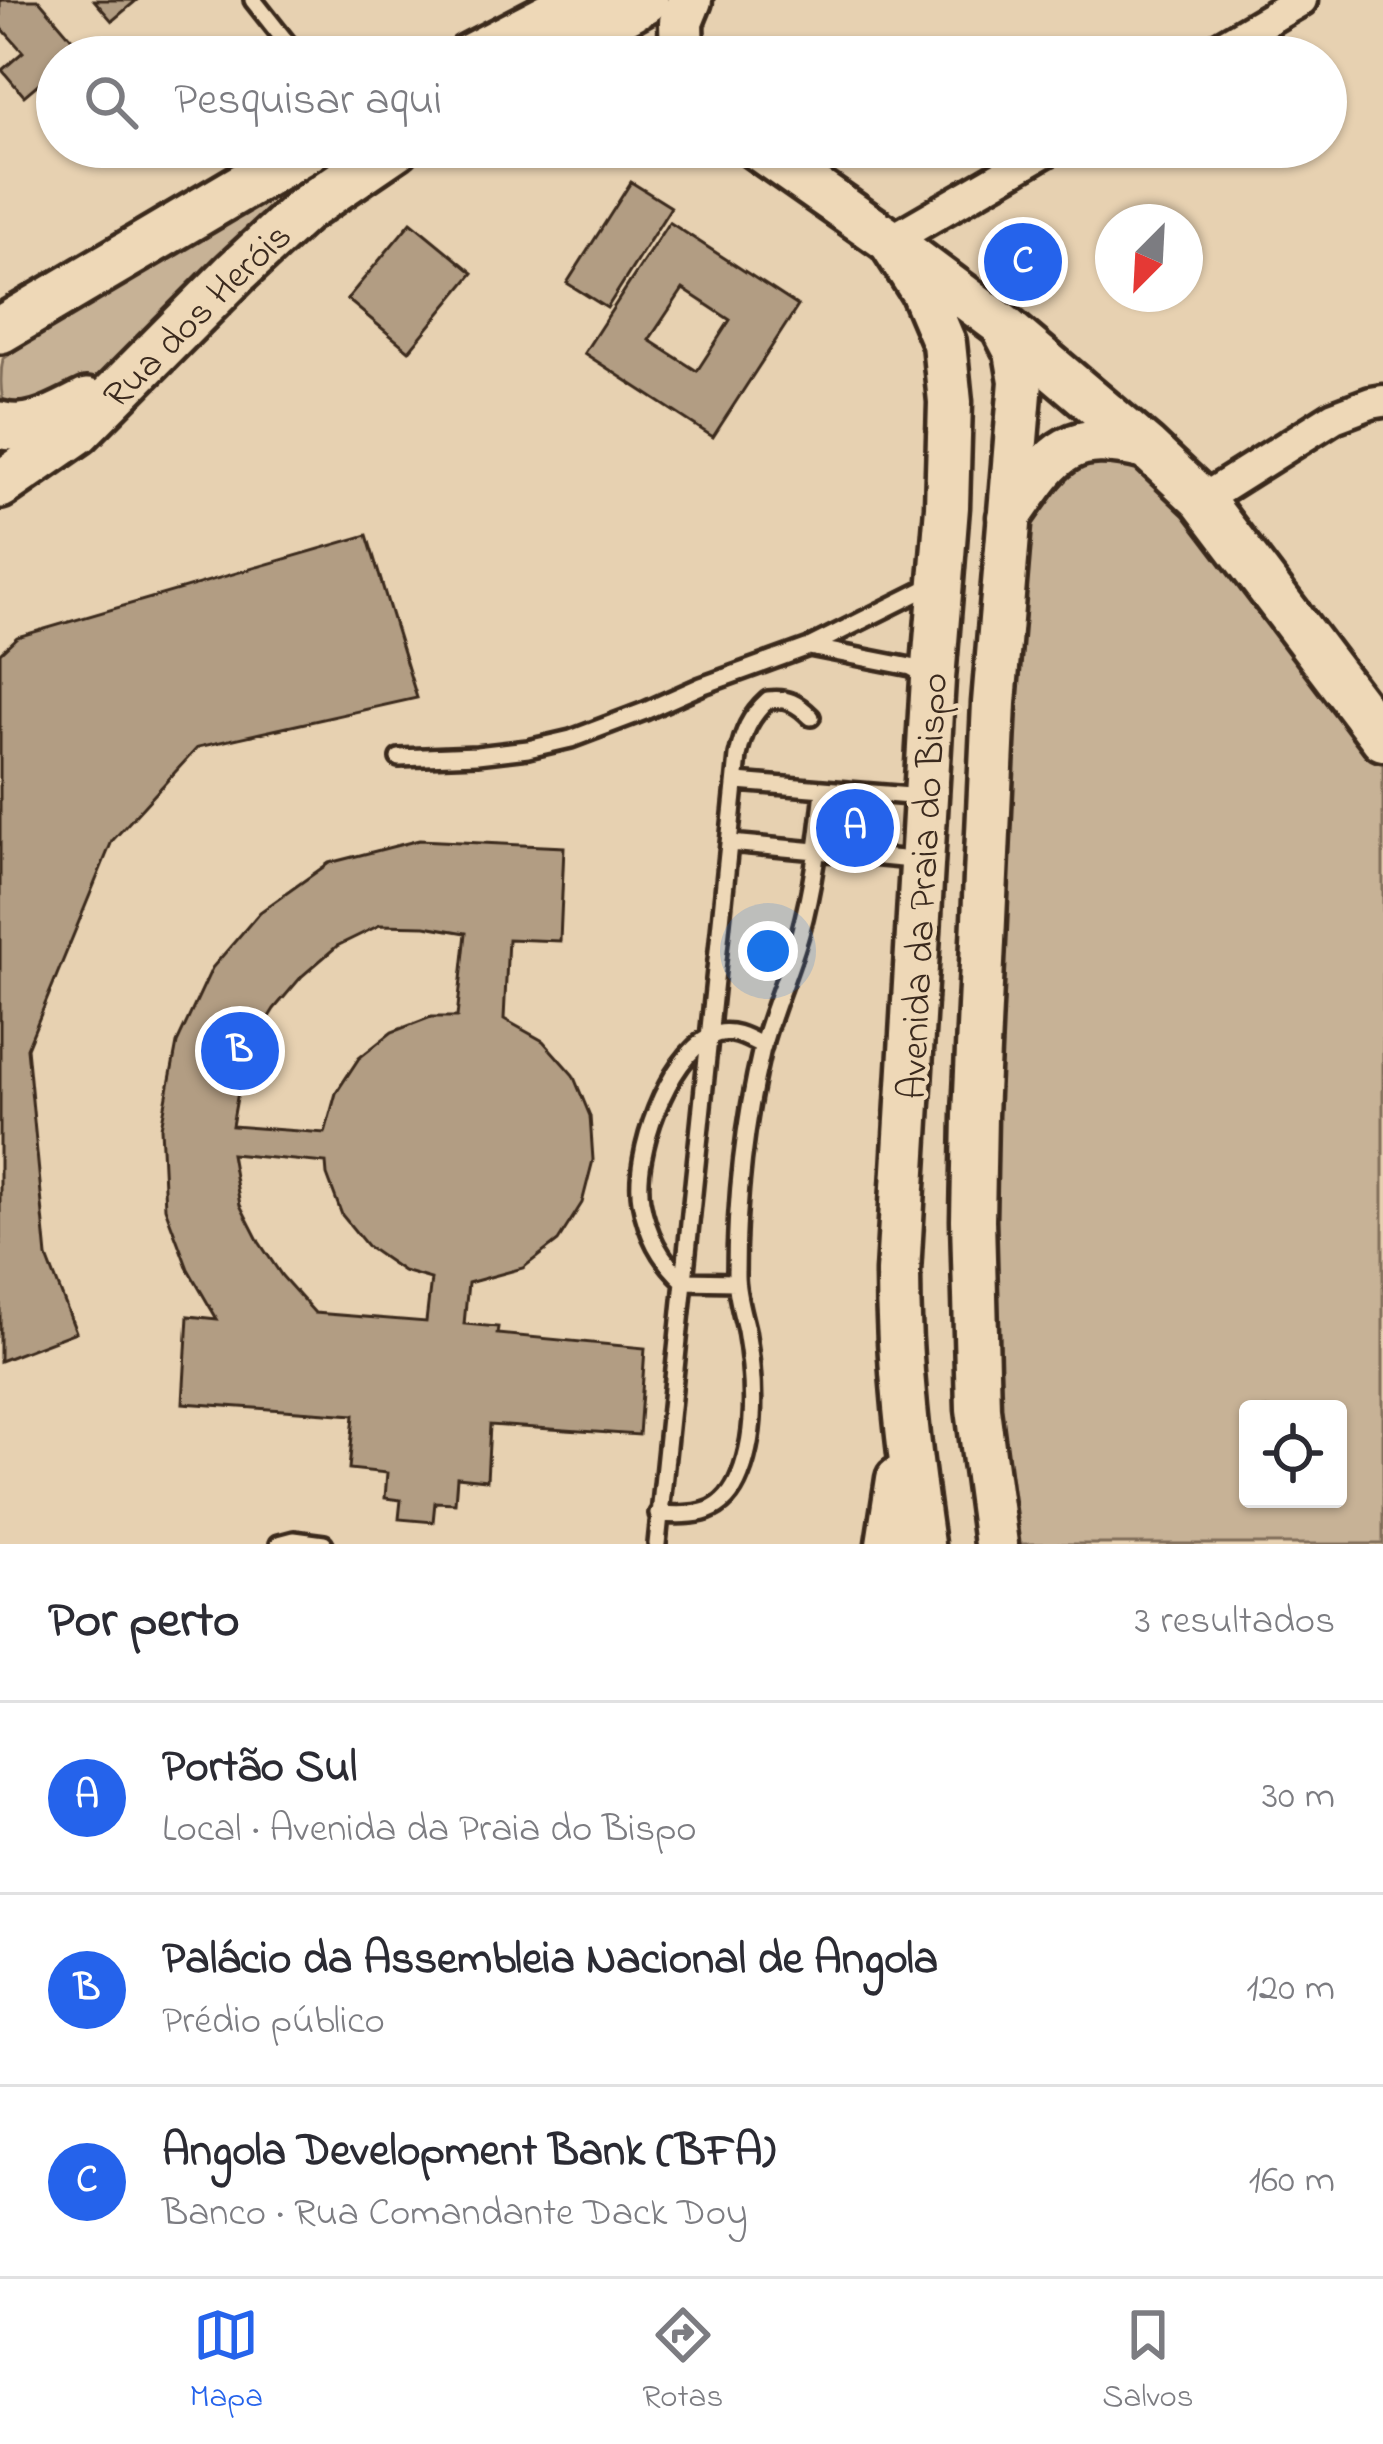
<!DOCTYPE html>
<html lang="pt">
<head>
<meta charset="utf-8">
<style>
	body { margin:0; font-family:"Indie Flower",sans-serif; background:#f7f7f7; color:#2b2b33 }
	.controls { position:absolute; right:36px; bottom:36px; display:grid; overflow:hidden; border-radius:12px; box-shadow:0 3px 9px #0004 }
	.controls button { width:108px; height:108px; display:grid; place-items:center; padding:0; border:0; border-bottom:3px solid #e1e1e2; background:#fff; color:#2b2b33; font:60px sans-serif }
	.compass { position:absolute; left:1095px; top:204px; width:108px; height:108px; border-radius:50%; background:#fff; box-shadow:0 3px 9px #0004; rotate:204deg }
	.you { position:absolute; left:768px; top:951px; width:42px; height:42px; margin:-30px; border:9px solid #fff; border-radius:50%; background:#1a73e8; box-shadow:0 0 0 18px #1a73e833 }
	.badge { display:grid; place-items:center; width:78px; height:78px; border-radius:50%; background:#2563eb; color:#fff; font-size:39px; font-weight:700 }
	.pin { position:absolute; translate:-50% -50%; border:6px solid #fff; box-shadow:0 3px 12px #0006 }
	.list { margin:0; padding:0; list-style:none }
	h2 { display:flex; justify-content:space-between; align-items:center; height:156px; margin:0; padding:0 48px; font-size:51px }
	h2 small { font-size:39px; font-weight:400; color:#7c7c81 }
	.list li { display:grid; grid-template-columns:78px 1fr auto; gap:36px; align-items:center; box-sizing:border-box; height:192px; padding:0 48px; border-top:3px solid #e1e1e2 }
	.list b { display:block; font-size:45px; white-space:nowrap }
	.list p { margin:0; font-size:39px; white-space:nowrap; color:#7c7c81 }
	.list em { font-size:39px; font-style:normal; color:#7c7c81 }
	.icon { flex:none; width:66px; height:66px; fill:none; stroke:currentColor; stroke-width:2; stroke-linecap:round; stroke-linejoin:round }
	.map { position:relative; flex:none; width:1383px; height:1544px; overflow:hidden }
	.search { position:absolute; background:#fff; box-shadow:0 3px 9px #0004; left:36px; right:36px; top:36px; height:132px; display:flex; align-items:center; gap:30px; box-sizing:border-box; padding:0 42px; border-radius:66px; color:#7c7c81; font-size:45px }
	.sheet { height:732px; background:#fff }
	nav { display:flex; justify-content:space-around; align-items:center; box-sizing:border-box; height:168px; border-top:3px solid #e1e1e2; background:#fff; font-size:33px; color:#7c7c81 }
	nav a { display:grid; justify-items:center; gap:6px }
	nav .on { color:#2563eb }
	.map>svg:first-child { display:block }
	.green { fill:#c7b296; stroke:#816e5a; stroke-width:3; fill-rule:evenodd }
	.building { fill:#b29d83; stroke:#3b2a1e; stroke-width:3; fill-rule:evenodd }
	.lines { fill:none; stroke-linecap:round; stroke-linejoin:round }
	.lane-casing { stroke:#3b2a1e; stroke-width:24 }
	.street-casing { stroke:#3b2a1e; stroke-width:39 }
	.secondary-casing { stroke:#3b2a1e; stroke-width:51 }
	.primary-casing { stroke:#3b2a1e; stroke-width:54 }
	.lane { stroke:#eed8b7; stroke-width:15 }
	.street { stroke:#eed8b7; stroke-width:30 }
	.secondary { stroke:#eed8b7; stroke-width:42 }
	.primary { stroke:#eed8b7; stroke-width:45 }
	.labels { text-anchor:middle; stroke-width:9; stroke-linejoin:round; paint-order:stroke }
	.street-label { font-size:39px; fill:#3b2a1e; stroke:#eed8b7 }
</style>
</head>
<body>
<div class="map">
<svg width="1383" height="1544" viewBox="0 0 1383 1544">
	<rect width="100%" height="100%" fill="#e7d1b1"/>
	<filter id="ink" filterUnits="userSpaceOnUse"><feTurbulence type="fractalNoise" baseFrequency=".00833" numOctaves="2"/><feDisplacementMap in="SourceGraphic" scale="24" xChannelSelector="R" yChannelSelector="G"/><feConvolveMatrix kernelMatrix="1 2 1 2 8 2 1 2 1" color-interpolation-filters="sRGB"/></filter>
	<g filter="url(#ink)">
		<path class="green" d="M352,147H355L257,225L109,368L77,390L45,405L5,407C0,394 0,373 3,359L56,322Z
			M1147,448L1383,739V1544H996L989,1502L994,703L1037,477ZM1248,1409H1338V1499H1248Z"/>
		<path class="building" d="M0,0H39L80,48L70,57H57V68L24,96L2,70L23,52L0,26Z
			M94,0H137L112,21Z
			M631,182L671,207L607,308L567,283Z
			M411,222L473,273L409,351L347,299Z
			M669,222L798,306L713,437L584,353ZM683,289L730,320L697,371L649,340Z
			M367,535L417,698L198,747L112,841L27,1048L47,1257L76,1332L0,1361V653L17,637Z
			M843,810L871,813L867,847L839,843Z
			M419,840L564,847L560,941L508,939L504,1019L543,1041L573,1075L590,1116L593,1160L582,1203L558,1241L523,1268L468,1283L464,1324L498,1327L497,1334L645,1348L639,1435L490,1425L487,1480L457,1477L455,1503L435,1502L433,1522L399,1519L401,1500L385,1498L387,1473L349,1469L354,1415L183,1403L188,1316L217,1319L188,1269L165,1208L161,1127L177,1043L212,968L260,912L329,863ZM380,925L425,926L466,933L457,1017H431L392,1032L359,1058L336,1093L325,1133L232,1126L239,1086L252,1044L274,1009L302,976L337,946ZM231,1154L326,1163L327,1175L342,1215L368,1247L403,1271L431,1279L426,1322L315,1313L282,1276L259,1242L240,1205Z"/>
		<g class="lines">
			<defs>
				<path id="lane" d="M253,0L298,57
					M809,647L911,667L927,676
					M399,758L477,755L528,749L571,739L645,711L701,686L809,647L937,583
					M737,782L910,796L922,787
					M730,843L902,859L920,865
					M735,1282L684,1281C660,1259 647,1234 641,1201C633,1155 667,1059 711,1036C729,1027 747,1037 763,1046
					M658,1514C697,1516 724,1516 740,1475C758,1430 754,1376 746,1330C742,1312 736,1294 736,1275C736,1200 745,1121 762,1048C772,1009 789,973 800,934C813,887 819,839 824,790
					M279,1544L294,1540L324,1544
					M657,1544L738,756C743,733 750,716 768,700C788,698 797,703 811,717"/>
				<path id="street" d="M1204,57L1301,0
					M890,241L1052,147
					M1202,500L1334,417L1371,403L1383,401"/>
				<path id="secondary" d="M682,57L681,22L690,0
					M756,147L890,241L1002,325L1147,448L1202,500L1383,739
					M890,241L922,291L944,343L950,402L947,507L933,679L898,1272C898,1364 909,1453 922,1544
					M1009,517C1052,456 1065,427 1146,448
					M888,1544L898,1479
					M996,1544L978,1409L973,1220L975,1115L994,703L1021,381L1016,352L1002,325"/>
				<g id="primary">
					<path d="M470,57L580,0"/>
					<path d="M542,57L645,0"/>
					<path d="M0,330L310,147"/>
					<path d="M0,425C31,434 60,415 87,402"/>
					<path id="s1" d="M0,485L78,431L235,273L302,211L396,147"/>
				</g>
			</defs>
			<use href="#lane" class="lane-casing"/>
			<use href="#street" class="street-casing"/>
			<use href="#secondary" class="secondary-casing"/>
			<use href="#primary" class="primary-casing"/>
			<use href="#lane" class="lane"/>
			<use href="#street" class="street"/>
			<use href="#secondary" class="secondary"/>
			<use href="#primary" class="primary"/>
		</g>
	</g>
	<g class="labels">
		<g class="street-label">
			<text dy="14" stroke="none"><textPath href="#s1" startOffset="261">Rua dos Heróis</textPath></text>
			<text transform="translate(921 886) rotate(-87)" y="14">Avenida da Praia do Bispo</text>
		</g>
	</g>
</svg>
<div class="controls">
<button><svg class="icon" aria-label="locate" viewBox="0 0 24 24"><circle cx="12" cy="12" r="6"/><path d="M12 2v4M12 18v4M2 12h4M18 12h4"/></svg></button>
</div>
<svg class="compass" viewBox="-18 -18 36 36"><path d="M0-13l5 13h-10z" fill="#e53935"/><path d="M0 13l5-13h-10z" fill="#7c7c81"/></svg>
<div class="you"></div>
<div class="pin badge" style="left:855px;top:828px">A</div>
<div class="pin badge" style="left:240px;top:1051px">B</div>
<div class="pin badge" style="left:1023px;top:262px">C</div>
<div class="search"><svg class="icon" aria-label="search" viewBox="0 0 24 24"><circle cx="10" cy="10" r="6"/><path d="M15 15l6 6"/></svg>Pesquisar aqui</div>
</div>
<section class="sheet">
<h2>Por perto<small>3 resultados</small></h2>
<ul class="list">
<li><span class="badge">A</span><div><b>Portão Sul</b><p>Local · Avenida da Praia do Bispo</p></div><em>30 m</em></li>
<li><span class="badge">B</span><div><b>Palácio da Assembleia Nacional de Angola</b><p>Prédio público</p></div><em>120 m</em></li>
<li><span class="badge">C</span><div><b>Angola Development Bank (BFA)</b><p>Banco · Rua Comandante Dack Doy</p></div><em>160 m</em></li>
</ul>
</section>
<nav>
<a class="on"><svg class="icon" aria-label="map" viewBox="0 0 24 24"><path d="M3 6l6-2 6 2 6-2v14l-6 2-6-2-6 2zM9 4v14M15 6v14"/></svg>Mapa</a>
<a><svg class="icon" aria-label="directions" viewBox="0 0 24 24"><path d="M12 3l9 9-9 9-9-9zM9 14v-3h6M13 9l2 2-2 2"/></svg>Rotas</a>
<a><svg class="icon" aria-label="saved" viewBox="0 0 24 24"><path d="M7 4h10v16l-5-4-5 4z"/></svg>Salvos</a>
</nav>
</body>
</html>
